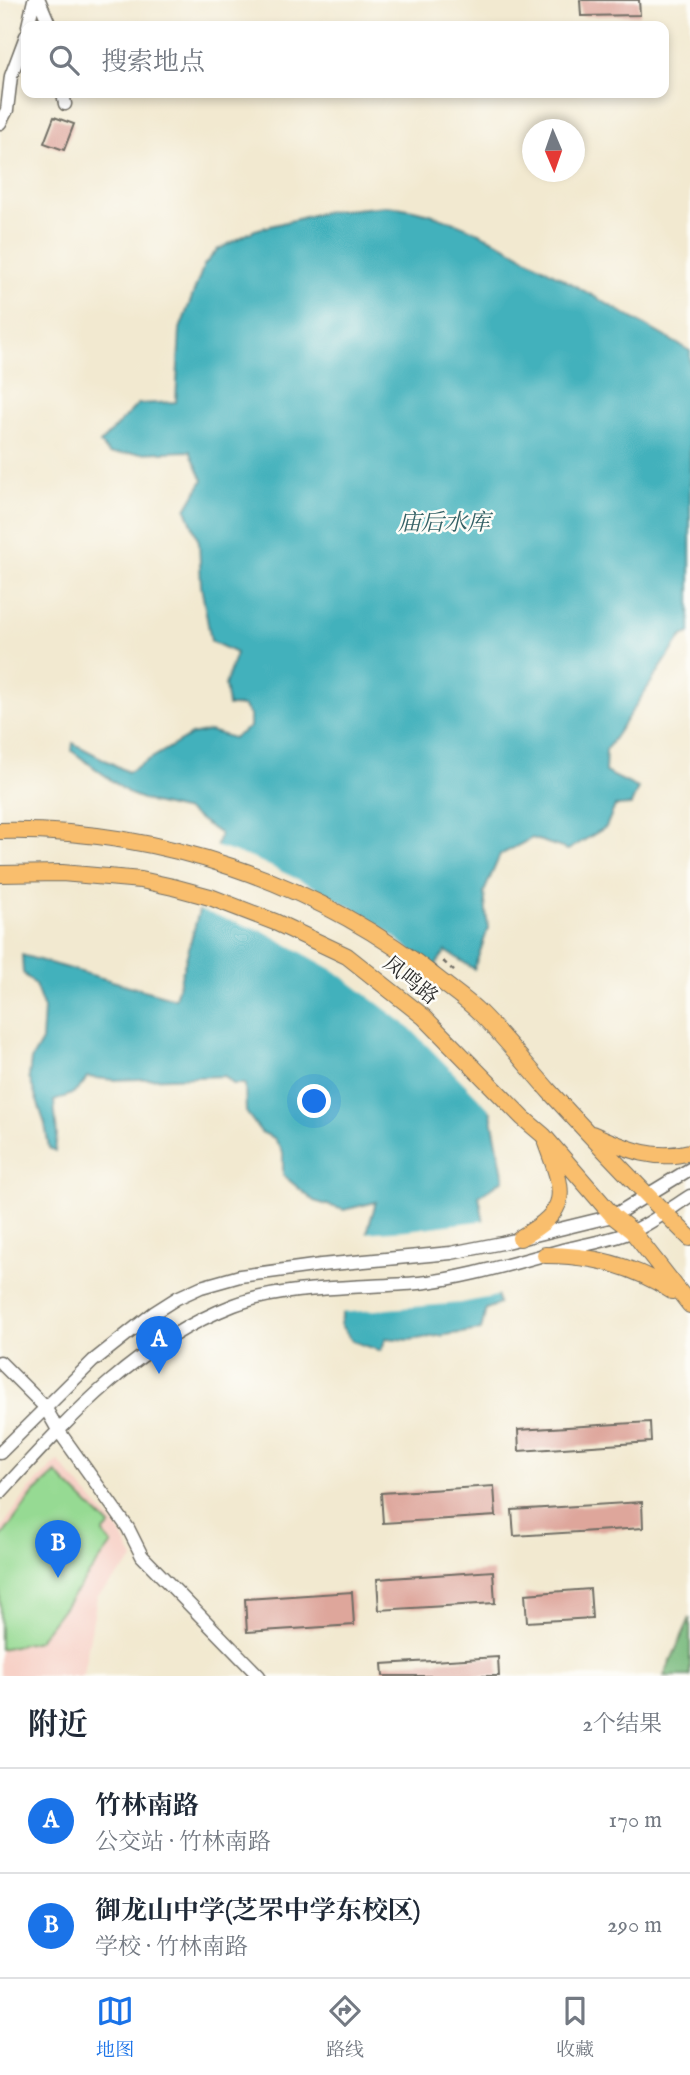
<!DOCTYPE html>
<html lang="zh">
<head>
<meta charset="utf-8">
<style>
	body { margin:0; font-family:"IM FELL English","Noto Serif SC",serif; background:#f6f6f7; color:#1f2937 }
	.compass { position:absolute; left:522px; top:119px; width:63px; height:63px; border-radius:50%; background:#fff; box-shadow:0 4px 10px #0003; rotate:178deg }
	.you { position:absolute; left:315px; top:1102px; width:24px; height:24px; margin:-18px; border:5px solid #fff; border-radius:50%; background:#1a73e8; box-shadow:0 0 0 10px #1a73e833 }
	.badge { display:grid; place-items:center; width:46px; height:46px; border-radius:50%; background:#1a73e8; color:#fff; font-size:23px; font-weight:700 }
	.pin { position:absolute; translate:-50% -58px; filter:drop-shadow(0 2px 4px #0008) }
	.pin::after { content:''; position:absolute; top:37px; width:24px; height:21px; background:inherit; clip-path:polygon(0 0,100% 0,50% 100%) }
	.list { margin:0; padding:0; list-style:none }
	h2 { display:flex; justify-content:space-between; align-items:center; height:91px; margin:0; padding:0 28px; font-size:30px }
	h2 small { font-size:23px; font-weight:400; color:#747a83 }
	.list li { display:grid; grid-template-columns:46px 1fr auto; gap:21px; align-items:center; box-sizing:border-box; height:105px; padding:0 28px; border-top:2px solid #e0e1e3 }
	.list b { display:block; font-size:26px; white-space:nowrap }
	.list p { margin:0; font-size:23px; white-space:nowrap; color:#747a83 }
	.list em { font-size:23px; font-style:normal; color:#747a83 }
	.icon { flex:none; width:38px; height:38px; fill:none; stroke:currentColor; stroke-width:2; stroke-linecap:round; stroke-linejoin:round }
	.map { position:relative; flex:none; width:690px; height:1676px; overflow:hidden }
	.search { position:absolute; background:#fff; box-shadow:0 4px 10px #0003; left:21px; right:21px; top:21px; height:77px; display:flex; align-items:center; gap:18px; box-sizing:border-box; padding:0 24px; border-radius:14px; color:#747a83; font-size:26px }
	.sheet { height:301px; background:#fff }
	nav { display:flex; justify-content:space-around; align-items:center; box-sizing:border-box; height:98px; border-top:2px solid #e0e1e3; background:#fff; font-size:19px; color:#747a83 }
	nav a { display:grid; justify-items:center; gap:4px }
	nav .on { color:#1a73e8 }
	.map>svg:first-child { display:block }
	.built { fill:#f7d1c7 }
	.green { fill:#96da93; stroke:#60825f; stroke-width:2 }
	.forest { fill:#78ba7d; stroke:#527254; stroke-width:2 }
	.water { fill:#42b1bc; stroke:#366e74; stroke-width:2 }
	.pier { fill:#f2e9d0 }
	.building { fill:#dea69b }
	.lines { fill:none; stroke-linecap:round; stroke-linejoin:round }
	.minor-casing { stroke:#716e65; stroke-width:15 }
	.major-casing { stroke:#716e65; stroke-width:18 }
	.path { stroke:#716e65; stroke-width:2.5; stroke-dasharray:5 5; stroke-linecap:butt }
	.minor { stroke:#fff; stroke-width:12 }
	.major { stroke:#f9be6d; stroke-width:16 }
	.labels { text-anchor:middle; stroke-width:5; stroke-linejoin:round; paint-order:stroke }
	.street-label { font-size:21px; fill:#2b2b2b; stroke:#fdfcf7 }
	.water-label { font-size:23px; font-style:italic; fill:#346165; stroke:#fdfcf7 }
</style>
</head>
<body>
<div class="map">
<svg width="690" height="1676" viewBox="0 0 690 1676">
	<rect width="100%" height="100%" fill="#fdfcf7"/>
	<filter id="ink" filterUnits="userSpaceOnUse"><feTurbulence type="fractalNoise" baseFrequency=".0143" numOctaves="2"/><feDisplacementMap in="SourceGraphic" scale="14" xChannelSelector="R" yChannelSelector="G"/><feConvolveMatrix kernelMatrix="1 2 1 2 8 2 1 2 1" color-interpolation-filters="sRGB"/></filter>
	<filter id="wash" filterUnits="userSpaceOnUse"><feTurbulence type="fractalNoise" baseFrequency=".00686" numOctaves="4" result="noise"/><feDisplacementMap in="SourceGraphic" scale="28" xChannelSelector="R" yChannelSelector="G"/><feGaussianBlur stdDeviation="1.57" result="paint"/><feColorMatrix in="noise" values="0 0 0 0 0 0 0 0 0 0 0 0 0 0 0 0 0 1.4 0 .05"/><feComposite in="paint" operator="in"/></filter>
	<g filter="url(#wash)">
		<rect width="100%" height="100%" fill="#f2e9d0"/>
		<path class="built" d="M58,1461L120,1532L134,1559L97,1597L83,1676H0V1530L29,1490Z"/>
		<path class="green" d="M56,1473L110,1526L103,1533L112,1544L38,1641L0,1649V1539L34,1493Z"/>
		<path class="forest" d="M690,1618V1676H664Z"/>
		<path class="water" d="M386,206C427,209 461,224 498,242L690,351V633L682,636L606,750L605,772L638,788L631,805L615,806L606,827L568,850L532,838L500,855L484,892L488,929L474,969L446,951L436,964L479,1052L504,1179L479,1196L499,1304L486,1309L481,1330L409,1340L386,1338L381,1351L352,1341L340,1324L376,1202L344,1210L314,1201L283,1175V1152L274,1138L261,1132L246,1112L245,1084H233L225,1076L114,1080L87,1077C80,1092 69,1096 54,1101L57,1136L55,1151L49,1148L45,1124L29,1077L31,1060L42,1041L44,1009L35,985L23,973L22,955L175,999L220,834L187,811L153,803L130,794L72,751L73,743L128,772L191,735L210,731L233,738L250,727V715L243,706H228L225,685L236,653L211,641L201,586L199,542L186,509L203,480L190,451L109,454L100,443L138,404L176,402L180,329L204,265L217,250L255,230L324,212Z"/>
		<path class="pier" d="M214,846L255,859L316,888L372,919L448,981L483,1051L495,1115L410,1028L335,971L265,932L196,909Z
			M487,1220L501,1295L461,1303L339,1313L363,1233L409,1230Z"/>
		<g id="blocks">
			<path class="building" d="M580,0H639L640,15L581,16Z
				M54,117L74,124L64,150L44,143Z
				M650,1422L651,1442L519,1451L518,1430Z
				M494,1486L496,1516L383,1523L381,1493Z
				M642,1502L643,1528L514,1536L512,1510Z
				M493,1571L495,1603L379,1610L377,1579Z
				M590,1589L592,1618L527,1622L525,1594Z
				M352,1592L354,1625L247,1632L245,1599Z
				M498,1657L499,1676H383L382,1664Z"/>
		</g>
	</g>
	<g filter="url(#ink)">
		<use href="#blocks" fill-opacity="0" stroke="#716e65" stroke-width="2"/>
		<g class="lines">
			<defs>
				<path id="minor" d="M39,0L50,26
					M28,26L34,0
					M63,93L65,104
					M0,123L7,110L11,76L26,36
					M0,1362L45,1407L58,1430L128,1528L142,1556L259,1676
					M0,1453L93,1361L155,1312L177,1298L201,1287L240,1276L321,1265L451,1253L502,1243L613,1216L690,1169
					M0,1493C70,1417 136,1343 234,1305C286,1285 363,1288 419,1283C466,1278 513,1263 559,1251C582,1245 608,1241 631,1232C651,1224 671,1208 690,1196"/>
				<path id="major" d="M0,831C157,828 316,881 438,979C452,990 467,1000 480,1013C505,1038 527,1066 550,1092C596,1142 642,1191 690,1238
					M0,874L62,873L141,880L173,887L210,897L275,922L347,956L424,1017L523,1118L543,1135L613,1216L632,1231L690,1305
					M592,1134C625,1148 654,1162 690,1152
					M520,1238C571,1209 565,1194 546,1143
					M545,1255C591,1255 633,1265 672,1291"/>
			</defs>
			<use href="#minor" class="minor-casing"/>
			<use href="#major" class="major-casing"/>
			<path class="path" d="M443,961L456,973"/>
			<use href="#minor" class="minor"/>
			<use href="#major" class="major"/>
		</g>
	</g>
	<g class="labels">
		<g class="street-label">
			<text transform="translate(411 980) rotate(39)" y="7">凤鸣路</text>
		</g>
		<g class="water-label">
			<text x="444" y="530">庙后水库</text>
		</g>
	</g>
</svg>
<svg class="compass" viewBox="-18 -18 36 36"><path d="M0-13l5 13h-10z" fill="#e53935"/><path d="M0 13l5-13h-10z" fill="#747a83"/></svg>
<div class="you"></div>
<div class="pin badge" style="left:159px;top:1374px">A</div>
<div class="pin badge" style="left:58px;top:1578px">B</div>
<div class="search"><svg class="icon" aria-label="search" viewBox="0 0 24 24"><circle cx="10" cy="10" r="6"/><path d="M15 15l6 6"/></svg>搜索地点</div>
</div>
<section class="sheet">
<h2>附近<small>2个结果</small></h2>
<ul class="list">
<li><span class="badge">A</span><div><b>竹林南路</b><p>公交站 · 竹林南路</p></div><em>170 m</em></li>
<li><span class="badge">B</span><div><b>御龙山中学(芝罘中学东校区)</b><p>学校 · 竹林南路</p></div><em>290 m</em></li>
</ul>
</section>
<nav>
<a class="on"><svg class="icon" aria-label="map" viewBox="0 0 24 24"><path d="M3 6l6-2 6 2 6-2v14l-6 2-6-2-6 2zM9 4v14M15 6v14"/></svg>地图</a>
<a><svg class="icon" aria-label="directions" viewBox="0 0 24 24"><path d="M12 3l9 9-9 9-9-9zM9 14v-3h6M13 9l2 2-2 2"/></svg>路线</a>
<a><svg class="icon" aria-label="saved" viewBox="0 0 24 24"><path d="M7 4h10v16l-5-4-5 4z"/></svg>收藏</a>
</nav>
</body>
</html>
